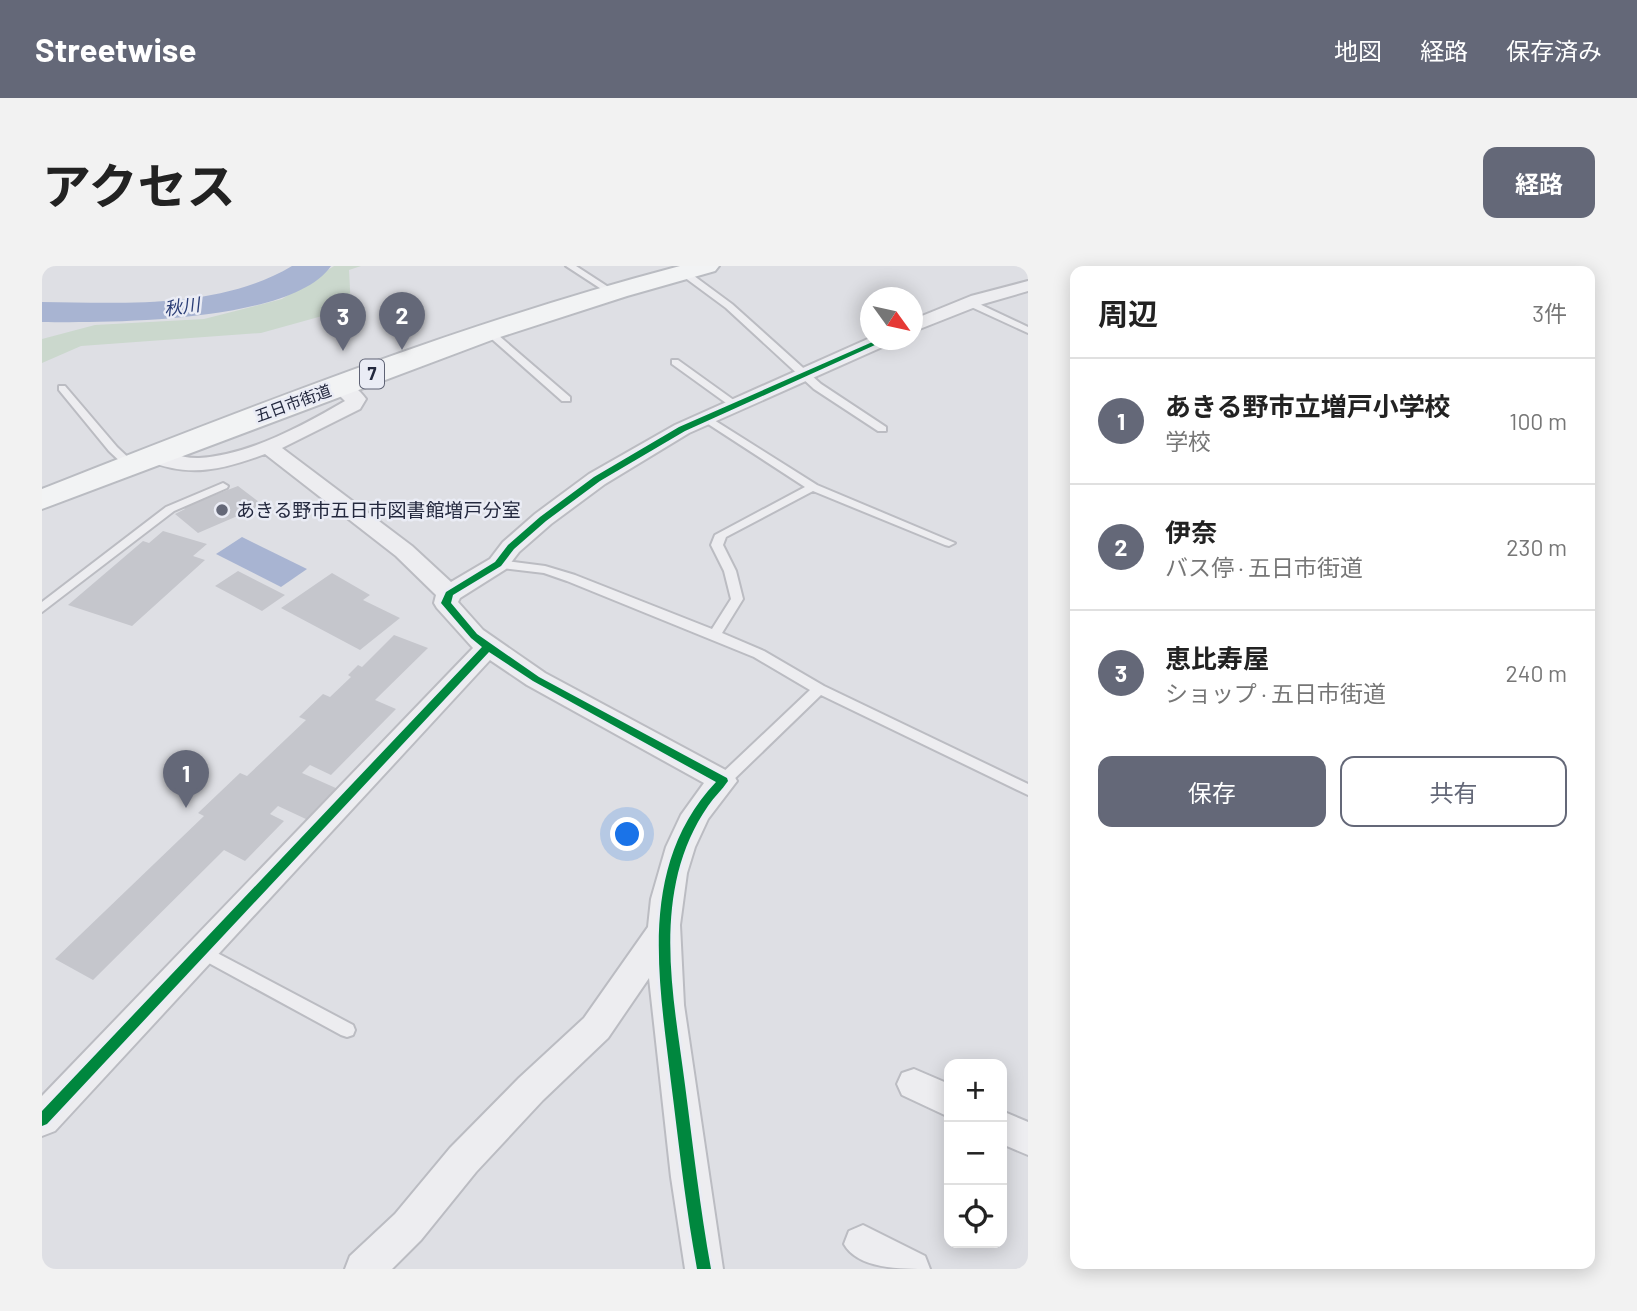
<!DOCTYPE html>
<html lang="ja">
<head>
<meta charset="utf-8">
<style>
	body { margin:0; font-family:Barlow,"Noto Sans JP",sans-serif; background:#f2f2f2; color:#222 }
	.controls { position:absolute; right:21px; bottom:21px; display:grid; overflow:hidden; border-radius:14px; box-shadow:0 4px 18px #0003 }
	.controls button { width:63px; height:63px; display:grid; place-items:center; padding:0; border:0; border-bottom:2px solid #e0e0e0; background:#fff; color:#222; font:35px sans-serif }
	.compass { position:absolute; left:818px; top:21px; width:63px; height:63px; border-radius:50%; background:#fff; box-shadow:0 4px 18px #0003; rotate:123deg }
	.you { position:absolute; left:586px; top:569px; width:24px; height:24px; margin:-18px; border:5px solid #fff; border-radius:50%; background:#1a73e8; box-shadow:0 0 0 10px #1a73e833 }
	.badge { display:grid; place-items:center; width:46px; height:46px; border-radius:50%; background:#646878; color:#fff; font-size:23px; font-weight:700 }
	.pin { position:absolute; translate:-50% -58px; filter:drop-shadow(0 2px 4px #0008) }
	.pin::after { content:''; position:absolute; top:37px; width:24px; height:21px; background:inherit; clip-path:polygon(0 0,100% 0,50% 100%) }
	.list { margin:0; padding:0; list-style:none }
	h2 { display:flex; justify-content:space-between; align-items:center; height:91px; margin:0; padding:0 28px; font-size:30px }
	h2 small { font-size:23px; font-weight:400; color:#767676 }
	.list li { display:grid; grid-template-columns:46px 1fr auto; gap:21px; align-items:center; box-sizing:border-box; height:126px; padding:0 28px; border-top:2px solid #e0e0e0 }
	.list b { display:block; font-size:26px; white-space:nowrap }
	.list p { margin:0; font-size:23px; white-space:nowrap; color:#767676 }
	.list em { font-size:23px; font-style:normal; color:#767676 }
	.actions { display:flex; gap:14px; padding:21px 28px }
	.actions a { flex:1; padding:16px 0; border:2px solid #646878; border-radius:14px; text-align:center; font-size:24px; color:#646878 }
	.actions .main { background:#646878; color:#fff }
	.icon { flex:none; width:38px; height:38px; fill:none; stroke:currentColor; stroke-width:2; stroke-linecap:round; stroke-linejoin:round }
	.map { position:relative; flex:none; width:986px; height:1003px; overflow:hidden; border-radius:14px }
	header { display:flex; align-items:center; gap:42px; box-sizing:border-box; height:98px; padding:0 35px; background:#646878; color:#fff }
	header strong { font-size:33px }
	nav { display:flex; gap:38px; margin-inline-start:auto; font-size:24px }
	.intro { display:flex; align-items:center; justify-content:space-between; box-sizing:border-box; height:168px; padding:0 42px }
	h1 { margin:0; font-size:49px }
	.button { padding:18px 32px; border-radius:14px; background:#646878; color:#fff; font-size:24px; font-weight:700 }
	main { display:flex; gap:42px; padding:0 42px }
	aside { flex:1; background:#fff; border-radius:14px; box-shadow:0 4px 18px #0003 }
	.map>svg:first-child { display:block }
	.green { fill:#cbd8cd }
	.water { fill:#a8b4d2 }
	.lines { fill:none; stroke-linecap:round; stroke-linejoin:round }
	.river { fill:#a8b4d2; fill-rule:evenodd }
	.building { fill:#c5c6cc }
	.lane-casing { stroke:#bbbcc2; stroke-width:4 }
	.street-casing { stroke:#bbbcc2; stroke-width:4 }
	.primary-casing { stroke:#babcc2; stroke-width:4 }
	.lane { fill:#ededf0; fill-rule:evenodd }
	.street { fill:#ededf0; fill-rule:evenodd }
	.primary { fill:#f2f3f4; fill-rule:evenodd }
	.cycleway-casing { stroke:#eaecf5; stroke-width:5 }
	.cycleway { fill:#00873e; fill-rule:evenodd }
	.poi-dot { fill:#646878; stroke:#eaecf5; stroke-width:2.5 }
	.labels { text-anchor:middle; stroke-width:5; stroke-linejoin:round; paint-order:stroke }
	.far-street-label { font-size:16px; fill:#23283e; stroke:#eaecf5 }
	.far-water-label { font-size:18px; font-style:italic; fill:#2a3d76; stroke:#eaecf5 }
	.shield { fill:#eaecf5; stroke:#5f6375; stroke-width:2 }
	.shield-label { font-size:18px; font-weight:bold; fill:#23283e }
	.poi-label { font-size:19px; fill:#23283e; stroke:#eaecf5; text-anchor:start }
</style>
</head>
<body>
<header>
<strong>Streetwise</strong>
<nav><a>地図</a><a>経路</a><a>保存済み</a></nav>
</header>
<div class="intro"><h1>アクセス</h1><a class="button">経路</a></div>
<main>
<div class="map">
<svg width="986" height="1003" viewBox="0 0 986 1003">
	<rect width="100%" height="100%" fill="#dedfe4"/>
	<path class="green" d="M292,0H319L307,4L309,42L219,67L39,80L0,97V73L53,59L162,53L240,33Z"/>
	<path class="water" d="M200,271L265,303L239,321L174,288Z"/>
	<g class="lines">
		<path class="river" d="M250,0H289C250,57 64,57 0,56V36C81,37 178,43 250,0Z"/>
	</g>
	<path class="building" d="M196,220L221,239L156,267L133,248L143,243L141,241Z
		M121,265L165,278L151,290L163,294L90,360L26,339L101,275L107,277Z
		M196,305L243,329L220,345L173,320Z
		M290,307L328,329L321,334L358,352L318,384L239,342Z
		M352,369L386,382L333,434L354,443L289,509L268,499L260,507L296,523L266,554L236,540L228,548L242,555L203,595L182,584L51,714L13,693L162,550L156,547L198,507L205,510L264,454L257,451L281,428L288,431L309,411L306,409L316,399L320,401Z"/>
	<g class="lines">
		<defs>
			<path id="lane" d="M524,0H534L574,26L567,28Z
				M638,4H644L690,38L779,118L844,161V165H836L772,123L684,42L638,8Z
				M925,35H931L986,61V67L925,39Z
				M443,63H449L528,131V135H520L443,67Z
				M630,94H636L700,140L691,142L630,98Z
				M17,120H23L75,181L92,197V201H84L67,185L17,124Z
				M664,149L775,219L913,277L907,280L903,279L771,225L684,271L681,279L694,305L701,333L680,367L722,385L782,420L986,518V529L779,429L686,519H676L674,515L676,511L768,424L712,391L525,315L502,307L452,301V295L456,294L503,300L533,309L670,363L689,333L682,305L669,279L673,269L763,221L660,154L659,152Z
				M181,217L186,220L185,222L132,245L0,346V336L124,241Z
				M160,679L311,759L313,764L311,769L305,771L299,769L154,690L152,685L154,680Z"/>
			<path id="street" d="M986,15V25L941,38L870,66V54L929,30Z
				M828,72L849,74L847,78L647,167L563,218L509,258L477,286L464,303L418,332L416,336L441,364L503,407L691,508L695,515L666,553L653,581L645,607L638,659L642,739L681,1003H643L629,911L607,712L566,772L501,834L434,906L379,974L350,1003H303L308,990L353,948L408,882L477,812L542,752L606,661L609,633L624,581L639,549L662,517L485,419L448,394L13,865L0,870V830L431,382L395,342L392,337L394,329L354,290L223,188C180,204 147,212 104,194L101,189L104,184C120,181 136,193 157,192C207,189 260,160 303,135L288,120L291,116C304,112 316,122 324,133L318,143L240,182L370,280L409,316L448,293L461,276L493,248L547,208L633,159Z
				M872,803L907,818V851L860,829L855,818L860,807Z
				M960,845L986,856V889L960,878Z
				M821,959L883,990L888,1003C858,1003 816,1003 802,978L807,965Z"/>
			<path id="primary" d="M638,0H677L673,5L585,30L455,72L0,243V223C209,141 420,57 638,0Z"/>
		</defs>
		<use href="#lane" class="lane-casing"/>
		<use href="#street" class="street-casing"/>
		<use href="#primary" class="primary-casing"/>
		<use href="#lane" class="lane"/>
		<use href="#street" class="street"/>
		<use href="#primary" class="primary"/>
		<defs>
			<path id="cycleway" d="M835,74H844L643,165L558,215L504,255L472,283L459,300L411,329L409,337L435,368L497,411L685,512L686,515C680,524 672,531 666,540C652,560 642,583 636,607C619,677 634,749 643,819C651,880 658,942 669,1003H655L651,980C642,926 636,871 629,816C617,713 595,600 674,516L491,415L447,386L5,858L0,860V845L440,381L429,372L399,337L404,326L453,296L466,279L498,251L552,211L637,161Z"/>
		</defs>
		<use href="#cycleway" class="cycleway-casing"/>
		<use href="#cycleway" class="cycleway"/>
	</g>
	<circle class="poi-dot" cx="180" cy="244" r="7"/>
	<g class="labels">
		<g class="far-street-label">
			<text transform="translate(251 137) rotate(-20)" y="6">五日市街道</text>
		</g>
		<g class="far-water-label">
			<text transform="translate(140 41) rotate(-8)" y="6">秋川</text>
		</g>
		<rect class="shield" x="318" y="93.5" width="24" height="29" rx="5"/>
		<g class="shield-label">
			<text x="330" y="114">7</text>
		</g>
		<g class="poi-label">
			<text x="194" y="251">あきる野市五日市図書館増戸分室</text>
		</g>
	</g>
</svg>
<div class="controls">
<button>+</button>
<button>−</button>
<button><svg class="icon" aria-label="locate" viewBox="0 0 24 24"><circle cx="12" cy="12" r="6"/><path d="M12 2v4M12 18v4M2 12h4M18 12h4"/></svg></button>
</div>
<svg class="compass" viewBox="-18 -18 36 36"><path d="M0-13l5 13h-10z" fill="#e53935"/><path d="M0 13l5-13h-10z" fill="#767676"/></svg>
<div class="you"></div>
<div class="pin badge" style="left:144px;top:542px">1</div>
<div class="pin badge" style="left:360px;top:84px">2</div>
<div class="pin badge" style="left:301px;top:85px">3</div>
</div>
<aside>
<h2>周辺<small>3件</small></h2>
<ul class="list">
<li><span class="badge">1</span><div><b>あきる野市立増戸小学校</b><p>学校</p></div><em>100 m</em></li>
<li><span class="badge">2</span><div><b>伊奈</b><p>バス停 · 五日市街道</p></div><em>230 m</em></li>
<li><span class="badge">3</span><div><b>恵比寿屋</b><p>ショップ · 五日市街道</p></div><em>240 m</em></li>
</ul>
<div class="actions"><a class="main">保存</a><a>共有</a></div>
</aside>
</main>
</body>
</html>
